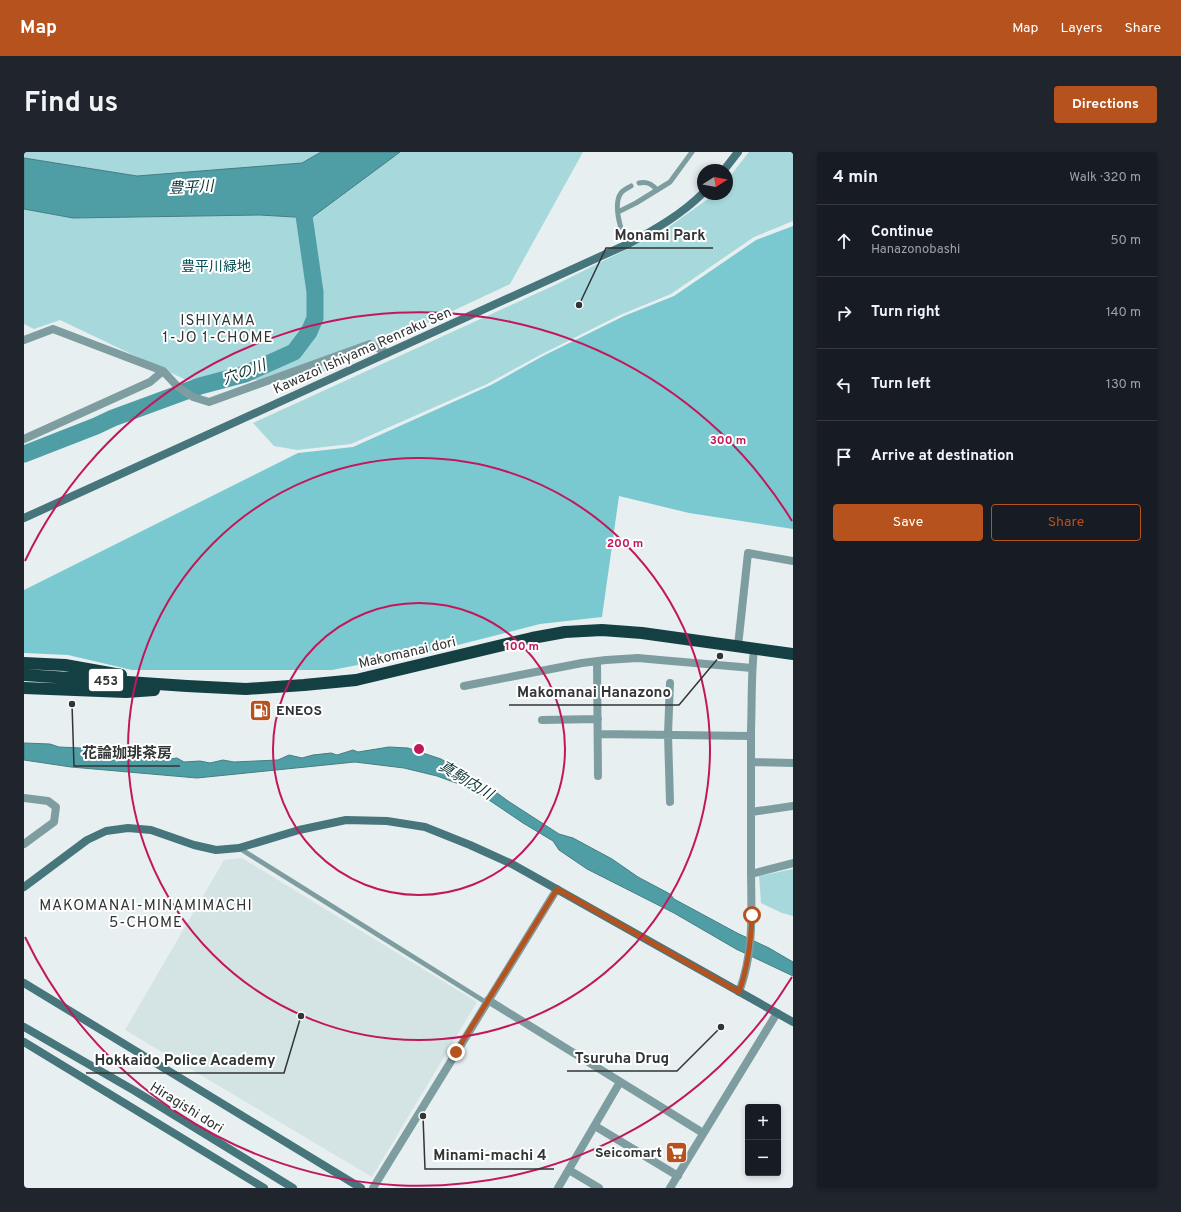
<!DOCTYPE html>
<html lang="en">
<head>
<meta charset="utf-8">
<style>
	body { margin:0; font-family:Overpass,"Noto Sans JP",sans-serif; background:#20242c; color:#f1f3f6 }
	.controls { position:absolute; right:12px; bottom:12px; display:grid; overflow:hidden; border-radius:4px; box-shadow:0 2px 6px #0003 }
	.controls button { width:36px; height:36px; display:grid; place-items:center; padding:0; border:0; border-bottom:1px solid #363941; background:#171b24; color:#f1f3f6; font:20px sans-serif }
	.compass { position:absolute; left:673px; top:12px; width:36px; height:36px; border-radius:50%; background:#171b24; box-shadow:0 2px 6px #0003; rotate:79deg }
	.stop { position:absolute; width:12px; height:12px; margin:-9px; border:3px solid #b6521e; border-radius:50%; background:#fff }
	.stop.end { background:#b6521e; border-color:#fff; box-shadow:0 1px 4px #0008 }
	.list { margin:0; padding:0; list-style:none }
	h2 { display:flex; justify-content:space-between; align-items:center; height:52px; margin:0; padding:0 16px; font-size:17px }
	h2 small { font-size:13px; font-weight:400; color:#9ea1a6 }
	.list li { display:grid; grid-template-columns:26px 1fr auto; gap:12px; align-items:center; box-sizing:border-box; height:72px; padding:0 16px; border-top:1px solid #363941 }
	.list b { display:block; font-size:15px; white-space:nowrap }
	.list p { margin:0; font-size:13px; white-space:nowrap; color:#9ea1a6 }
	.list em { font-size:13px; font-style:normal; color:#9ea1a6 }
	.actions { display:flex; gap:8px; padding:12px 16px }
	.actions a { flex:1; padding:9px 0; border:1px solid #b6521e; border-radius:4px; text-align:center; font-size:14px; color:#b6521e }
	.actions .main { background:#b6521e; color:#fff }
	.icon { flex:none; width:22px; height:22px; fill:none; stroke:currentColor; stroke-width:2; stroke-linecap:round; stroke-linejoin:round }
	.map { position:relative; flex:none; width:769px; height:1036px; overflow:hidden; border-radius:4px }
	header { display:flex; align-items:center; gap:24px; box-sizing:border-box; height:56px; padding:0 20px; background:#b6521e; color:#fff }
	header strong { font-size:19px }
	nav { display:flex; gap:22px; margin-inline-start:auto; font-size:14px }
	.intro { display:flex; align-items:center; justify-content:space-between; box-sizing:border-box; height:96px; padding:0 24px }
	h1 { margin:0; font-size:28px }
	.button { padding:10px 18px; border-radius:4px; background:#b6521e; color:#fff; font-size:14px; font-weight:700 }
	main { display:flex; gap:24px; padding:0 24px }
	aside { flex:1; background:#171b24; border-radius:4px; box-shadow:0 2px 6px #0003 }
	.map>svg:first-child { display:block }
	.built { fill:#d4e4e5 }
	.green { fill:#a7d8dc }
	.forest { fill:#7bc9d0 }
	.water { fill:#4f9ea5; stroke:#467e83 }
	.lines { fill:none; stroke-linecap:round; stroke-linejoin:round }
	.river { stroke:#4f9ea5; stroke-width:17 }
	.lane { stroke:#7e9da0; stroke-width:5 }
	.street { stroke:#7e9da0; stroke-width:8 }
	.secondary { stroke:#46767b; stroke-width:8 }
	.highway { stroke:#143f43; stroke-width:12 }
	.route { stroke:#b6521e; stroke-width:5 }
	.ring { fill:none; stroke:#c2185b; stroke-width:2 }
	.labels { text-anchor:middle; stroke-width:4; stroke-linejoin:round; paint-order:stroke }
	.shield { fill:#fff; stroke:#707272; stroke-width:1 }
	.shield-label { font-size:13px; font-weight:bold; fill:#323535 }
	.park-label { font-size:14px; fill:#004c52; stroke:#fff }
	.street-label { font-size:14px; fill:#323535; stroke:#fff }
	.poi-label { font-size:14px; font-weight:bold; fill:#323535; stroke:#fff; text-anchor:start }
	.water-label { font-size:15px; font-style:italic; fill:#0b3336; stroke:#fff }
	.neighbourhood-label { font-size:15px; letter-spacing:1px; fill:#323535; stroke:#fff }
	.centre { fill:#c2185b; stroke:#fff; stroke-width:2 }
	.ring-label { font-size:12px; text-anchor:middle; font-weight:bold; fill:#c2185b; stroke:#fff; stroke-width:4; stroke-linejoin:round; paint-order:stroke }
	.leader { fill:none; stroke:#323535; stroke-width:1.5 }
	.callout-dot { fill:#323535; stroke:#fff; stroke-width:1.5 }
	.callout-label { font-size:15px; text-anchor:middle; font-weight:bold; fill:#323535; stroke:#fff; stroke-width:4; stroke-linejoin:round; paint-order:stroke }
</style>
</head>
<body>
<header>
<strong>Map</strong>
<nav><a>Map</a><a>Layers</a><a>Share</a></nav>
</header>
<div class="intro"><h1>Find us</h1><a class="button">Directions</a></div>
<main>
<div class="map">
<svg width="769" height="1036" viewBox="0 0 769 1036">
	<rect width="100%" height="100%" fill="#e8eff0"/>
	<path class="built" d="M218,706L453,850L348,1025L101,878L200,708Z"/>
	<path class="green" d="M0,0H559L486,132L282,228H162L36,168L10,177L0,172Z
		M725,0H769V69L730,85L647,142L596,163L516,203L463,232L327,292L273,298L250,294L229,271L531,133L639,79L691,42H703V28Z
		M769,717V764L758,761L737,751L735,724Z"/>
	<path class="forest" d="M769,74V377L665,361L595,344L578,465L516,472L426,495L308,518H108L44,503L0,501V438L274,301L329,295L467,233L519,204L600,164L650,144L732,88Z"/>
	<path class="water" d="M297,0H376L287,66L236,63L49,66L0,57V6L113,24L278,11Z
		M0,591L26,592L35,595L57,596L87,603H106L115,607L128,606L132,609L153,606L160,610L176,609L186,611L199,608L210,610L254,608L265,603L278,606L289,603L307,601L313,603L329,598L334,600L365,595L384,596L417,607L465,635L484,649L535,682L549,686L588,707L614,725L646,742L650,747L713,781L745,796L769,810V824L712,797L650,761L563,717L535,698L529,689L499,671L465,648L443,635L413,624L380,616L331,610L173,626L47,615L0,608Z"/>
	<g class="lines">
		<path class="river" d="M0,302L72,274L89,266L176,234L221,222L270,200L285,180L291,166V140L277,43"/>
		<path class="lane" d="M615,31C623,29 628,32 633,38
			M594,60L612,51L646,30L668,0
			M602,93C598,80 588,53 597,41C599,38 604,36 607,34
			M215,696L463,851"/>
		<path class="street" d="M0,188L29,177L139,219L154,235L169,245L185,250L346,192L363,201
			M0,287L126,230L139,219
			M714,494L724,401L769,409
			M573,509L574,624
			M440,534L558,511L582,508L614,506L636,508L728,516
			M518,568L574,567
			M574,582L727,584
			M727,610L769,611
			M0,646L24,649L32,655L30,670L0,692
			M646,650L644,582L646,531
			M727,660L769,654
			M727,722L769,711
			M715,840C731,798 727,757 727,713C727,669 727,624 727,579C728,552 727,524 730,497
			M464,848L679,981
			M571,974L654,1024
			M545,1018L575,1036
			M349,1036L533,737
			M534,1036L596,930
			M646,1036L753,861"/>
		<path class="secondary" d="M700,18L714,0
			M0,366L606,91C632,77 658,62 679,41
			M0,735L63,688L82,679L104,676L127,678L170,693L192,698L215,696L275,678L322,668L363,669L401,675L446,693L488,712L769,870
			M0,831L337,1036
			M0,875L111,939L269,1036
			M0,890L240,1036"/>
		<path class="highway" d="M0,511L41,513L97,523
			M0,523L163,534L222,537L280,533L332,528L508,486L541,480L578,478L618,481L769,502
			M0,536L102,540L130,538"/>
	</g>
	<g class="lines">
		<path class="route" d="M432,900L533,737L715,840C724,815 727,790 728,763"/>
	</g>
	<g class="ring">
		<circle cx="395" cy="597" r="146"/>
		<circle cx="395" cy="597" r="291"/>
		<path d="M768 825A437 437 0 0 1 1 785M1 409A437 437 0 0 1 768 369"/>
	</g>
	<defs>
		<symbol id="fuel-square" viewBox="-11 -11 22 22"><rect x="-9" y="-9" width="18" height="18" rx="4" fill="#b6521e" stroke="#fff"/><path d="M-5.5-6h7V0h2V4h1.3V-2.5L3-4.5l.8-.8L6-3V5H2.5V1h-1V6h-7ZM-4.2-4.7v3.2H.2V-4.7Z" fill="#fff"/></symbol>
		<symbol id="supermarket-square" viewBox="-11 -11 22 22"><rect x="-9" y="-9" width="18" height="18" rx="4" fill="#b6521e" stroke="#fff"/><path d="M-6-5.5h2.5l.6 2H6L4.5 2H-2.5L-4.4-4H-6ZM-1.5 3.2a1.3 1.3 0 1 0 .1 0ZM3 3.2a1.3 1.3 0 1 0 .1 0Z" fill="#fff"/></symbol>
	</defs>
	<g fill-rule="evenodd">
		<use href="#fuel-square" x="224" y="546" width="25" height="25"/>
		<use href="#supermarket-square" x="640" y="988" width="25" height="25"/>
	</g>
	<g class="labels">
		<rect class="shield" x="65" y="517" width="34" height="22" rx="3"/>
		<g class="shield-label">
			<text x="82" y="533">453</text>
		</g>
		<g class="park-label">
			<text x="192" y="119">豊平川緑地</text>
		</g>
		<g class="street-label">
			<text transform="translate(338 198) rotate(-24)" y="5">Kawazoi Ishiyama Renraku Sen</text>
			<text transform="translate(383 500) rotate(-13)" y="5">Makomanai dori</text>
			<text transform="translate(163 955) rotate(32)" y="5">Hiragishi dori</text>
		</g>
		<g class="poi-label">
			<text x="252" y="563">ENEOS</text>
			<text x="638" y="1005" text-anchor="end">Seicomart</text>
		</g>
		<g class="water-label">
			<text transform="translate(167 35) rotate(-3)" y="5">豊平川</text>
			<text transform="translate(220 220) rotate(-20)" y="5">穴の川</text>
			<text transform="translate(442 628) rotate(31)" y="5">真駒内川</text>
		</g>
		<g class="neighbourhood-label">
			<text x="194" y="173">ISHIYAMA<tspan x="194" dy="17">1-JO 1-CHOME</tspan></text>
			<text x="122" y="758">MAKOMANAI-MINAMIMACHI<tspan x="122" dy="17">5-CHOME</tspan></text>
		</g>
	</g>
	<circle cx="395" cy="597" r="6" class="centre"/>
	<g class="ring-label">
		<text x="704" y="292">300 m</text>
		<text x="601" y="395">200 m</text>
		<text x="498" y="498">100 m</text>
	</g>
	<path class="leader" d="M555 153L582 96H689M696 504L655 553H485M48 552L50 614H156M697 875L653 919H543M277 864L260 921H62M399 964L401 1017H530"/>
	<g class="callout-dot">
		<circle cx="555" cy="153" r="4"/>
		<circle cx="696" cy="504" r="4"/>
		<circle cx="48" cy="552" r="4"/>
		<circle cx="697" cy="875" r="4"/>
		<circle cx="277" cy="864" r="4"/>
		<circle cx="399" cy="964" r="4"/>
	</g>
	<g class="callout-label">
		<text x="636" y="88">Monami Park</text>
		<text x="570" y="545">Makomanai Hanazono</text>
		<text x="103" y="606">花論珈琲茶房</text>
		<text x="598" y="911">Tsuruha Drug</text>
		<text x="161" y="913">Hokkaido Police Academy</text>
		<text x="466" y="1008">Minami-machi 4</text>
	</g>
</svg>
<div class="controls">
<button>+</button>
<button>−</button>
</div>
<svg class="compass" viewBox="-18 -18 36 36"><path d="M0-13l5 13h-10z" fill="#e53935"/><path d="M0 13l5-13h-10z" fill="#9ea1a6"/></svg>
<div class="stop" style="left:728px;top:763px"></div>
<div class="stop end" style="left:432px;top:900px"></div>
</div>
<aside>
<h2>4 min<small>Walk · 320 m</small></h2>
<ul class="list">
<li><svg class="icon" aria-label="ahead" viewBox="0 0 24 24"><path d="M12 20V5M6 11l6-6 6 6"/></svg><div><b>Continue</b><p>Hanazonobashi</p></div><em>50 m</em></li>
<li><svg class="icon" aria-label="right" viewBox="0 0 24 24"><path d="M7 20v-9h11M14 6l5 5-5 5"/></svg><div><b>Turn right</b></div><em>140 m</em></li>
<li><svg class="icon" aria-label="left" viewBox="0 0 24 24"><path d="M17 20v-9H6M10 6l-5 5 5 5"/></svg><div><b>Turn left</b></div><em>130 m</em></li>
<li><svg class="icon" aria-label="arrive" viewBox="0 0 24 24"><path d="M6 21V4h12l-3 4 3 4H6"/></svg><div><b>Arrive at destination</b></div></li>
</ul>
<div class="actions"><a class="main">Save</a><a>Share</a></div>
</aside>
</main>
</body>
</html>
